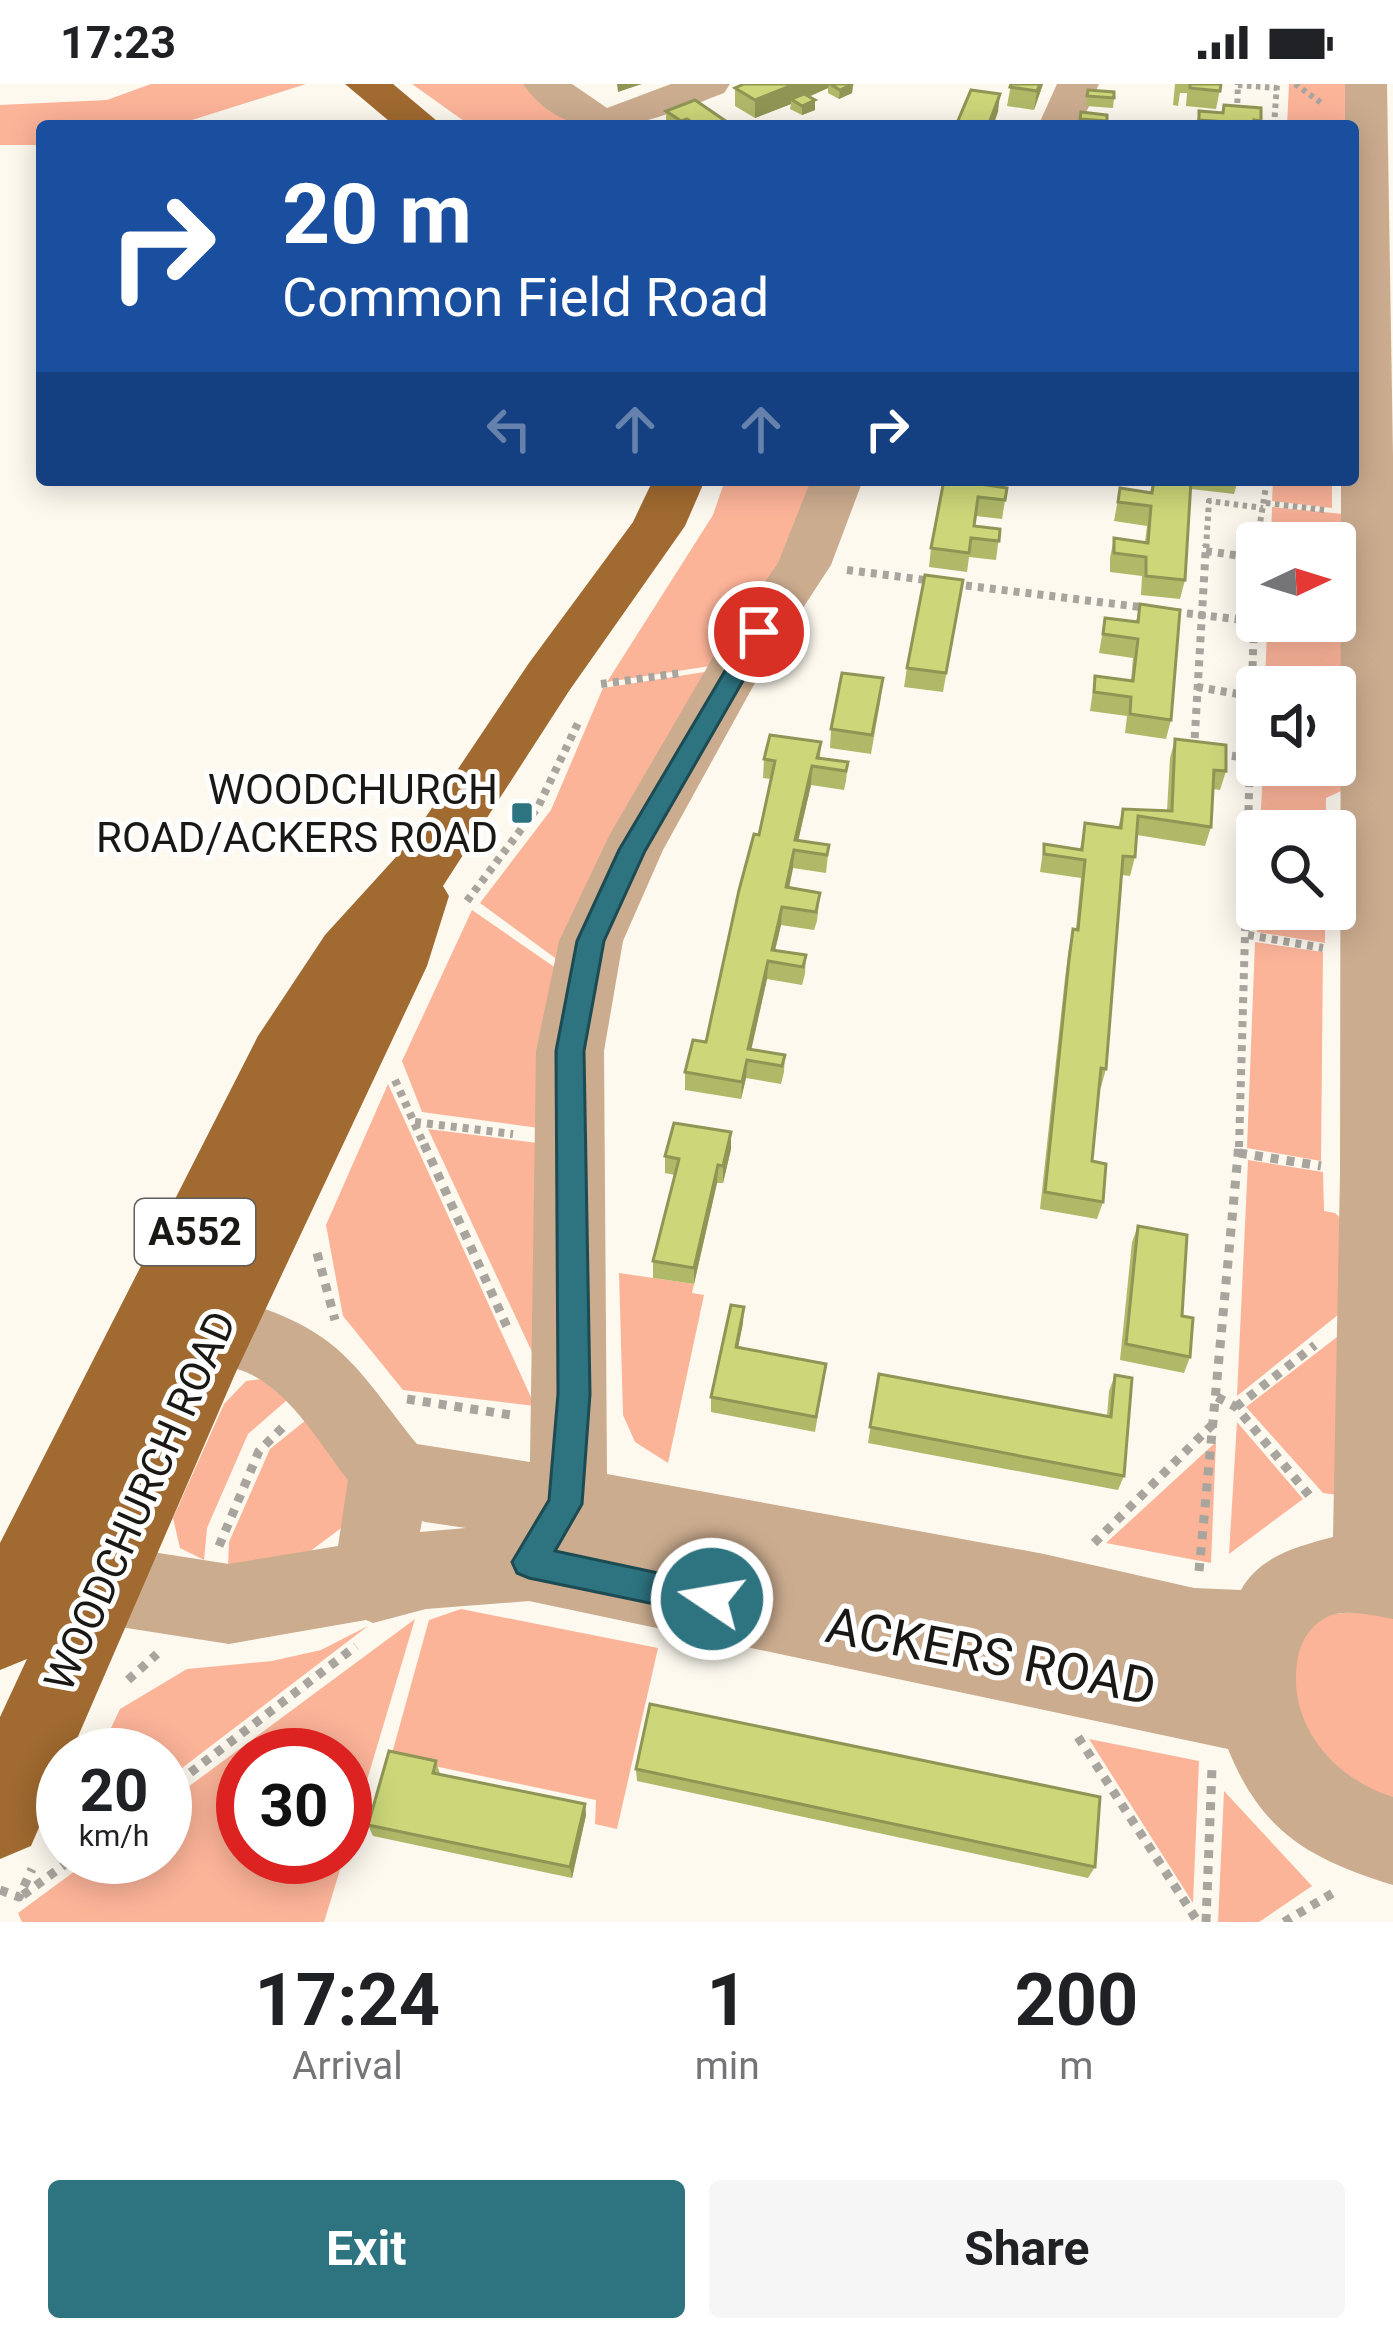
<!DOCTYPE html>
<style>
body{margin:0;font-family:Roboto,sans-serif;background:#f6f6f6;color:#202124;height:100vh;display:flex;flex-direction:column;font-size:45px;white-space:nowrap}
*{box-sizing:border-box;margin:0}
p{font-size:39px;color:#757577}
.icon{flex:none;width:66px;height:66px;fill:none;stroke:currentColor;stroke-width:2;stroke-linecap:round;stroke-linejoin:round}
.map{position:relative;height:1838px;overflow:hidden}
.side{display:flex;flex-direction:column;background:#fff;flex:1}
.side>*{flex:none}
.banner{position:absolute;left:36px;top:36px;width:1323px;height:366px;border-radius:12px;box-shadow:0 6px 30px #0003;background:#1a4fa0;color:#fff;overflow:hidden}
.needle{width:78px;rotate:86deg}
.controls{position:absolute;left:1236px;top:438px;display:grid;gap:24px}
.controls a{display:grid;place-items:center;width:120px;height:120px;border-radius:12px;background:#fff;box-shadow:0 6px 30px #0003;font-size:60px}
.speed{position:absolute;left:36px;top:1644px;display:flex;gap:24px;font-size:60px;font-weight:700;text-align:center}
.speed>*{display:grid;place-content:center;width:156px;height:156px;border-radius:50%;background:#fff;box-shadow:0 6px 30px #0003;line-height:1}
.speed small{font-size:30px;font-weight:400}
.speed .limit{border:18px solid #d22;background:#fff;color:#111}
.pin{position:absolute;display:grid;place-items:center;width:102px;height:102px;color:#fff;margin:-51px;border:6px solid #fff;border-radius:50%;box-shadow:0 3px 12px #0007}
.me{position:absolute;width:132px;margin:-66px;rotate:282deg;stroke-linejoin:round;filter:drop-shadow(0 0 9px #0008)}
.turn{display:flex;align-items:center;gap:42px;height:252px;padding:0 48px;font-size:54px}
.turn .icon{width:156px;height:156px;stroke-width:2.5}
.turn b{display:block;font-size:84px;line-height:102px}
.lanes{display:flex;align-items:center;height:114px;padding:0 48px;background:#0003;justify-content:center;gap:60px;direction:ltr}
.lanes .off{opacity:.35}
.eta{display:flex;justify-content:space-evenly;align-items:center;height:204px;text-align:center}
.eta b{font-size:72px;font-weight:700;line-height:84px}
.primary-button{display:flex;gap:24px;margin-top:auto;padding:24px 48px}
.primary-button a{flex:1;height:138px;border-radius:12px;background:#2d7380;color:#fff;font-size:48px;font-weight:700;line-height:138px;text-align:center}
.primary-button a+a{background:#f6f6f6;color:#202124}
.status{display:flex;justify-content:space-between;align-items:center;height:84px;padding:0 60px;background:#fff;direction:ltr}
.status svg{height:33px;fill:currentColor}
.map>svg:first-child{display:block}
.green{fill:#fcb499}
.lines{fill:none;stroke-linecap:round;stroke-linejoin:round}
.path-far2{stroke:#a8a59e;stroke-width:6;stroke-dasharray:4.5 4.5;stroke-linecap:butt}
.path-far1{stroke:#a8a59e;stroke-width:8;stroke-dasharray:6 6;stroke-linecap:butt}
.path{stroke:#a8a59e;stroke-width:9;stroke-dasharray:8 8;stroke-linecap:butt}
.minor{fill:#cbac8f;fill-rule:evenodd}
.major{fill:#a06a30;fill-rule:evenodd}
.wall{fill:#afb968}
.shaded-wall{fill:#8f9655}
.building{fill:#ccd779;stroke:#8f9655;stroke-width:3}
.route{fill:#2d7380;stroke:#1d4b53;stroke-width:3}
.poi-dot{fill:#2d7380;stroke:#fff;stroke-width:4.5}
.labels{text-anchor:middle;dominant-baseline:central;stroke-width:10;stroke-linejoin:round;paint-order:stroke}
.shield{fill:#fff;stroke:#5f5d5b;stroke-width:3}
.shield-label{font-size:39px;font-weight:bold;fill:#1a1815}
.poi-label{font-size:42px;fill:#1a1815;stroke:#fff;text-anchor:end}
.street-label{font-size:42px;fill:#1a1815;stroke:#fff}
.near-street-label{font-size:51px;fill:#1a1815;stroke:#fff}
</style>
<div class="status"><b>17:23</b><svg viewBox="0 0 49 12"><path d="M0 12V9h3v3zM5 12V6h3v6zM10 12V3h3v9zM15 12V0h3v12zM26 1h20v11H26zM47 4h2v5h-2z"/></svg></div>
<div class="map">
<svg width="1393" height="1838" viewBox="0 0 1393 1838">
<rect width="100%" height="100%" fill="#fdf9ef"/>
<g class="green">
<polygon points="151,0 306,0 173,42 42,42 42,61 0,61 0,21 107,16"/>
<polygon points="412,0 534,0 597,42 471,42"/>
<polygon points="1289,0 1352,0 1354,98 1353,42 1287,42"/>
<polygon points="725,396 821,396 822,404 723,580 607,598 713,431"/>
<polygon points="1273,396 1332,396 1332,424 1272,417"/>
<polygon points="1272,423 1343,430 1352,546 1277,537 1335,537 1335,459 1271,459"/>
<polygon points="1267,543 1352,553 1353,686 1315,681 1335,681 1335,603 1265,603"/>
<polygon points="717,586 566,882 480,819 551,726 603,604"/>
<polygon points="1263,681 1354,692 1354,701 1326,714 1326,747 1260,747"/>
<polygon points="1258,825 1325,825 1325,859 1257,848"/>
<polygon points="472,826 563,889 553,1046 422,1028 402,977"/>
<polygon points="1255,858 1323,868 1321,1077 1247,1064"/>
<polygon points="388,1000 535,1322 403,1306 343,1232 326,1141"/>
<polygon points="428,1045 553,1061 552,1311"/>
<polygon points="1248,1076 1323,1088 1324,1127 1335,1129 1355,1147 1354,1218 1237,1312"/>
<polygon points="619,1189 694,1200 692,1209 704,1211 668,1379 635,1358 623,1331"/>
<polygon points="1354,1240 1345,1412 1323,1409 1246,1323"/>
<polygon points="278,1293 302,1303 248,1350 207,1444 204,1476 180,1464 173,1434 224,1320 246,1297"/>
<polygon points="321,1324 347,1349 352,1436 305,1471 228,1481 229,1458 270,1365"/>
<polygon points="1237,1338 1303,1415 1229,1470"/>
<polygon points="1216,1358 1211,1479 1106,1459"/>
<polygon points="1393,1523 1393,1723 1294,1662 1283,1559 1302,1534"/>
<polygon points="461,1525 658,1564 617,1745 595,1740 596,1716 391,1673 429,1536"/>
<polygon points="415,1535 345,1770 345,1671 243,1671 243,1773 344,1773 324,1838 22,1838 18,1829 94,1773 165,1773 165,1720"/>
<polygon points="368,1542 165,1697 165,1671 98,1671 120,1625 187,1585 272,1577 321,1566"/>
<polygon points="1089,1655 1199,1677 1193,1819"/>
<polygon points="1224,1707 1312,1802 1259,1838 1218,1838"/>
</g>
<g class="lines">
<g class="path-far2">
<polyline points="1295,0 1323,20"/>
<polyline points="1238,1 1277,4"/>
<polyline points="1237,28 1238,0"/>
<polyline points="1274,42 1277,0"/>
<polyline points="1266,419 1324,426"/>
<polyline points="1206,464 1209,417 1263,424"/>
<polyline points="1256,464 1267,396"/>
</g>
<g class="path-far1">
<polyline points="1206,467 1255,474"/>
<polyline points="847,486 933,497"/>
<polyline points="954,500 1148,524"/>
<polyline points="1175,528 1320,545"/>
<polyline points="601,600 681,589"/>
<polyline points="1197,603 1250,612"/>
<polyline points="1194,666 1206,461"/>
<polyline points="1220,670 1253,675"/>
<polyline points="1288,681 1322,687"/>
<polyline points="467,817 538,723 579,637"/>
<polyline points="1248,851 1323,864"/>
<polyline points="395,996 425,1063"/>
<polyline points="415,1038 513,1050"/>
<polyline points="1239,1063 1256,461"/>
</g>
<g class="path">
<polyline points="424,1060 508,1245"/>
<polyline points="1239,1069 1321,1082"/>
<polyline points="317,1169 335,1236"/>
<polyline points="1217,1313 1236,1323 1313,1416"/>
<polyline points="407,1315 511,1331"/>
<polyline points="1236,1323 1315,1261"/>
<polyline points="1094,1459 1215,1338"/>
<polyline points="219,1462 259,1367 286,1340"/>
<polyline points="1199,1487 1239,1060"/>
<polyline points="128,1596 157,1570"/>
<polyline points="1078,1653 1198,1838"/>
<polyline points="165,1708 356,1562"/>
<polyline points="0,1806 19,1813 32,1785"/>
<polyline points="23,1811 75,1773"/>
<polyline points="1206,1838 1212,1684"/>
<polyline points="1284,1838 1338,1806"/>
</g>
<g class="minor">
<path d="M523,0H572L607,24L671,0H730L724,9C658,34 575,74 523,0Z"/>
<polygon points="1057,0 1099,0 1080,42 1038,42"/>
<path d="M1345,0H1387L1393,372V1535C1373,1532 1346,1524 1327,1533C1308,1543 1300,1559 1297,1579C1288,1642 1335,1695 1393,1713V1801C1310,1775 1262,1749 1228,1665L529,1517L426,1525L373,1539L366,1536L229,1560L101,1540L72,1528L60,1500L72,1472L101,1460L229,1480L338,1462L348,1396C315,1354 278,1284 218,1282C201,1281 183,1296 167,1302L140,1292L129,1268C135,1257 138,1244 148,1236C198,1193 287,1225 331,1260C364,1286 390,1328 417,1360L530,1378L536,967L559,857L610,750L716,568L778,479L811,396H863L831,481L761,588L663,766L623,857L604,967L607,1390L1044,1470L1194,1504L1241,1506C1259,1472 1299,1462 1333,1453L1340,1090L1341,396H1353V42H1345ZM422,1437L425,1438L466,1444L420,1448Z"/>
</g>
<g class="major">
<polygon points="345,0 393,0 443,42 395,42"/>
<polygon points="653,396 705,396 685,442 569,607 443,802 449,812 427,882 235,1290 70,1671 63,1671 63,1688 31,1762 0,1775 0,1633 27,1575 0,1586 0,1459 258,952 325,851 407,761 529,579 633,438"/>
</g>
</g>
<g class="wall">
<polygon points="744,0 853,0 852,9 839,15 828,9 828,4 809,13 815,26 802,31 790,25 791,20 755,34 735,22 735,4"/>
<polygon points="1011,0 1043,0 1034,26 1007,22"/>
<polygon points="1175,0 1221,0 1216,25 1186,22 1187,9 1180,9 1178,22 1173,21"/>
<polygon points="1088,6 1114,14 1113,24 1086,22"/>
<polygon points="1224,21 1261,37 1260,42 1196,42 1199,27 1222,29"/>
<polygon points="666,27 733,42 666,42"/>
<polygon points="1081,28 1107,31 1106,42 1079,42"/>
<polygon points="1153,396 1238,396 1234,410 1191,405 1185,496 1180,515 1141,511 1142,492 1110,488 1110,474 1114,454 1145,458 1147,442 1114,437 1120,404 1150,409"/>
<polygon points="980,400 1007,404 1002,435 976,432 974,442 1000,445 996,476 969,473 967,488 929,483 931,464"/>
<polygon points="963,496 943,608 904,603 907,584"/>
<polygon points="1140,520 1171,636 1166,655 1125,649 1127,632 1090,627 1095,592 1131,596 1133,574 1099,569 1105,534 1136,538"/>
<polygon points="881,613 871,670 830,664 831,645"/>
<polygon points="1175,655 1226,687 1220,706 1213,705 1211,743 1205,762 1137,751 1135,773 1130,792 1122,791 1106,985 1101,1003 1099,1003 1092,1077 1103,1118 1097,1135 1040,1125 1065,894 1069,863 1073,845 1076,845 1081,794 1040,788 1044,760 1080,765 1085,739 1118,744 1123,725 1167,727 1170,674"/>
<polygon points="821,658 820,674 848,678 846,697 844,706 811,701 798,757 829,761 826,789 793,784 789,804 820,809 817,837 814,846 781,841 775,867 806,871 805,890 802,901 767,895 751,965 785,971 784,988 781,1000 746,994 741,1015 685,1006 685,988 706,958 759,751 771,695 763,694 764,675"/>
<polygon points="731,1048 731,1065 723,1099 717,1099 694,1200 653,1194 653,1177 675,1091 665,1089 665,1072"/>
<polygon points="1138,1142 1182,1232 1190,1273 1184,1289 1120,1276 1132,1158"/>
<polygon points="743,1239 738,1263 824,1295 815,1348 711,1328 711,1313"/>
<polygon points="879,1290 1107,1332 1109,1307 1115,1291 1124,1392 1118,1406 868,1359"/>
<polygon points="436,1677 440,1690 585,1720 586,1731 572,1794 373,1752 368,1741"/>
<polygon points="636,1685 1095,1783 1088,1794 637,1697"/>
</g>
<g class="shaded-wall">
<polygon points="617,0 642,0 618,8"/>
<polygon points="795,0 829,0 828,4 795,18 791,15 791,20 755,34 755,16"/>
<polygon points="853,0 852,9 839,15 840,6"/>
<polygon points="1040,0 1043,0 1034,26 1037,7"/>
<polygon points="1000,10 998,28 993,42 988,42"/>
<polygon points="815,16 815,26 802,31 802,22"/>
<polygon points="812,682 811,701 796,766 795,756"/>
<polygon points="794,766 793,784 785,822 786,803"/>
<polygon points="782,823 781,841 772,878 772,866"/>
<polygon points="768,877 767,895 749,976 748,965"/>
<polygon points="747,976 746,994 741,1015 742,998"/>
<polygon points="731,1048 731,1065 723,1099 723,1082"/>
<polygon points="718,1081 717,1099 694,1200 694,1184"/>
<polygon points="744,1223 743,1239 735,1279 736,1263"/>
<polygon points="585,1720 586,1731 572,1794 570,1783"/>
</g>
<g class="building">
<polygon points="744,0 795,0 755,16 735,4"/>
<polygon points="830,0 853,0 840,6"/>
<polygon points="1011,0 1040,0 1037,7 1010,3"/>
<polygon points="1190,0 1221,0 1220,7 1190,4"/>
<polygon points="971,6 1000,10 988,42 957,39"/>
<polygon points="1088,6 1114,8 1114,14 1087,12"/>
<polygon points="804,10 815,16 802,22 791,15"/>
<polygon points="695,16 733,42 697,42 687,35 681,37 666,27"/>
<polygon points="1224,21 1261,24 1261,37 1254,36 1254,42 1226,42 1226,38 1199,36 1199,27 1223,29"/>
<polygon points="1081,28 1107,31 1107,37 1080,35"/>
<polygon points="944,396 981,396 980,400 1007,404 1005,416 978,413 974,442 1000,445 999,457 971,454 969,469 931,464"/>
<polygon points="1154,396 1191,397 1185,496 1146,492 1146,473 1114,469 1114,454 1148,459 1151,422 1118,418 1120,404 1152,409"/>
<polygon points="925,491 963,496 946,589 907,584"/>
<polygon points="1140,520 1180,526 1171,636 1130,630 1131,613 1094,608 1095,592 1133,597 1138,555 1103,550 1105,534 1138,538"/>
<polygon points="842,589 883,594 872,651 831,645"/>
<polygon points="770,651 821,658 817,674 848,678 846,687 812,682 795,756 829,761 827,771 794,766 786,803 820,809 818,818 816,828 782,823 772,866 806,871 803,883 768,877 748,965 785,971 782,982 747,976 742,998 685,988 693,956 706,958 739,806 754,750 759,751 775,677 764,675"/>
<polygon points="1175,655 1226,661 1226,687 1214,686 1211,743 1138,732 1135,773 1123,772 1106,985 1101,984 1092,1077 1106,1080 1103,1118 1045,1108 1069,876 1073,845 1078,846 1085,776 1044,770 1044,760 1082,766 1085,739 1121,744 1123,725 1172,727"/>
<polygon points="674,1039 731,1048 723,1082 718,1081 694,1184 653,1177 679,1075 665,1072"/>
<polygon points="1138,1142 1187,1151 1182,1232 1193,1234 1190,1273 1126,1260"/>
<polygon points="731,1221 744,1223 736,1263 826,1280 816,1333 711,1313"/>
<polygon points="879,1290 1111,1333 1115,1291 1132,1294 1124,1392 870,1343"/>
<polygon points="650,1620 1100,1713 1095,1783 636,1685"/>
<polygon points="389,1667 436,1677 433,1689 585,1720 570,1783 368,1741"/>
</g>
<polygon class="route" points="759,540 771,548 645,767 604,857 584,967 590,1310 582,1420 555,1467 724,1503 729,1515 724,1527 712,1532 529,1494 517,1489 512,1478 549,1416 558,1310 556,967 577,857 619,766 751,543"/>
<rect class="poi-dot" x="510" y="717" width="24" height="24" rx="6"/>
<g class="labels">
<rect class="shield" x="135" y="1115" width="120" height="66" rx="9"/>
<g class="shield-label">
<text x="195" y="1148">A552</text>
</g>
<g class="poi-label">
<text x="498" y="705">WOODCHURCH<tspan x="498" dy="48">ROAD/ACKERS ROAD</tspan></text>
</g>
<g class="street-label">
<text transform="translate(140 1417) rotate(-66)">WOODCHURCH ROAD</text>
</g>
<g class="near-street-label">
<text transform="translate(991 1572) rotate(11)">ACKERS ROAD</text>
</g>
</g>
</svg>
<div class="controls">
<a><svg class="needle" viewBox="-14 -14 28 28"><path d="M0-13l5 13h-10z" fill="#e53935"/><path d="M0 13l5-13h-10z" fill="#757577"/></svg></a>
<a><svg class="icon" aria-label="sound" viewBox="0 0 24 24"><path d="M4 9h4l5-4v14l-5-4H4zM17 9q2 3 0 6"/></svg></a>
<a><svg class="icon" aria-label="search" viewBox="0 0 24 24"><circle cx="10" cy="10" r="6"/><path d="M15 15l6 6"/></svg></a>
</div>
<div class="speed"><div>20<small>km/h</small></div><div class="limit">30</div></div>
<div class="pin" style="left:759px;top:548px;background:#d93025"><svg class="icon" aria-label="arrive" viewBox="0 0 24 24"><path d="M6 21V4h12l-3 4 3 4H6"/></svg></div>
<svg class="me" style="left:712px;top:1515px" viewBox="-20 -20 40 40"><circle r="17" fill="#2d7380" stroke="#fff" stroke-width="3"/><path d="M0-11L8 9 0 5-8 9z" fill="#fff"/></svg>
<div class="banner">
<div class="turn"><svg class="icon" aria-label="right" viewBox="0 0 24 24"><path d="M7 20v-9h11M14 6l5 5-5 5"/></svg><div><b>20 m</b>Common Field Road</div></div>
<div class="lanes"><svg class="icon off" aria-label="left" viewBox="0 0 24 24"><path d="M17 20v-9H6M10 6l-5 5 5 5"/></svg><svg class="icon off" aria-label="ahead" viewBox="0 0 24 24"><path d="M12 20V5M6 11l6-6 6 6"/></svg><svg class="icon off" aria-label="ahead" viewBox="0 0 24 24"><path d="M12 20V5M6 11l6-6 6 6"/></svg><svg class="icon" aria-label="right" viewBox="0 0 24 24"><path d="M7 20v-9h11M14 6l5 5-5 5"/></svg></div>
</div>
</div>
<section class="side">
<div class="eta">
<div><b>17:24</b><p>Arrival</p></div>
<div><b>1</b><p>min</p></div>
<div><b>200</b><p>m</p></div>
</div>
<div class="primary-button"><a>Exit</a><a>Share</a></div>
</section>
